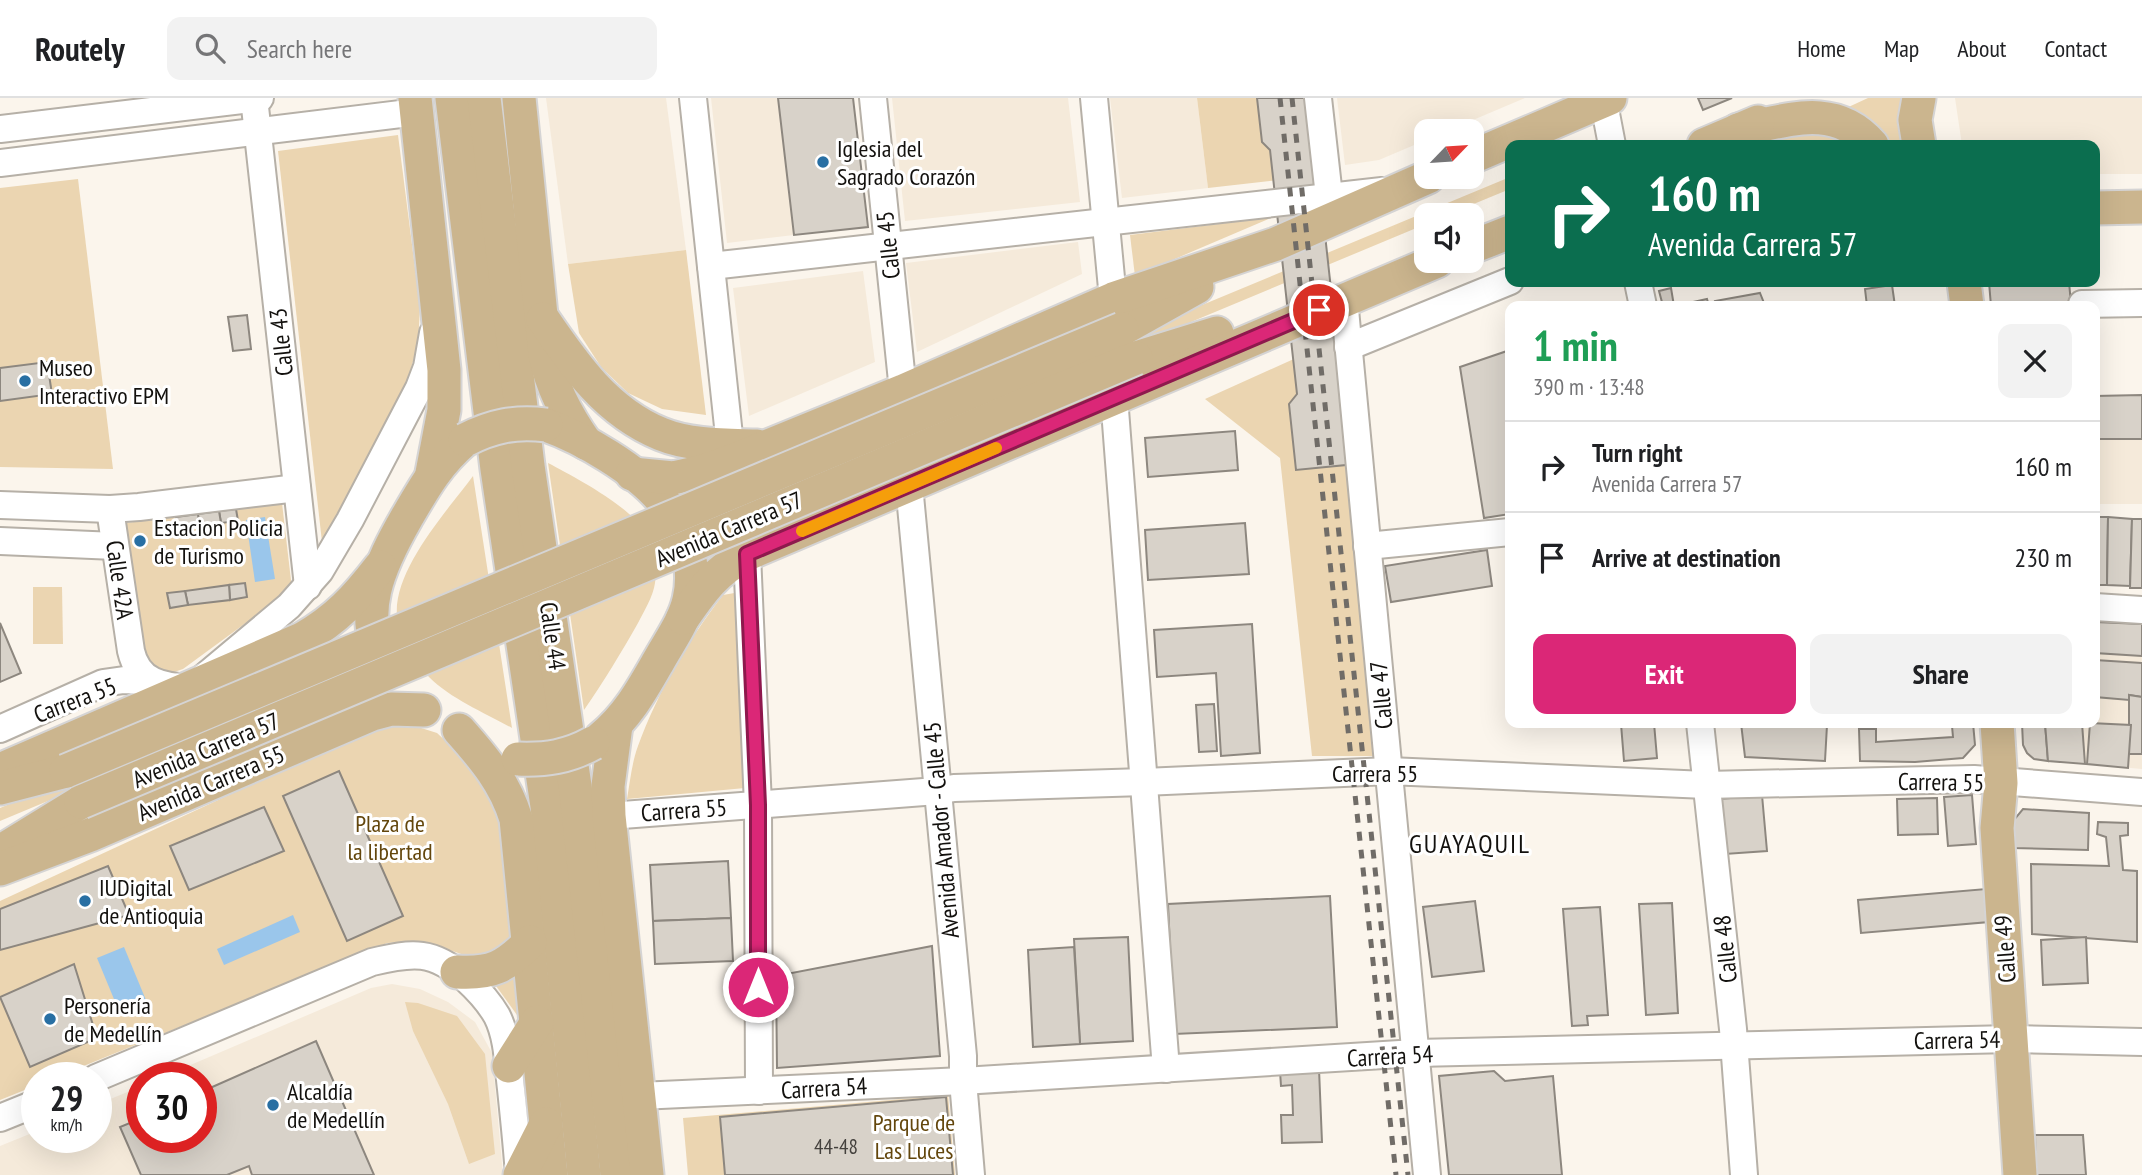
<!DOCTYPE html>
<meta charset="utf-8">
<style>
body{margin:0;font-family:"PT Sans Narrow",sans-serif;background:#f2f2f2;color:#202124;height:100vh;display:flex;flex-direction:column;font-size:26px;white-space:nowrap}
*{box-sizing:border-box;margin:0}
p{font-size:23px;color:#757577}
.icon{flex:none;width:38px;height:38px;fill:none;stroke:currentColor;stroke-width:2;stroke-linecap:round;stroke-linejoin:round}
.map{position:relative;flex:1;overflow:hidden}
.sheet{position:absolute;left:1505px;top:203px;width:595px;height:427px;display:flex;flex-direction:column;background:#fff;border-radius:14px;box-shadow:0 7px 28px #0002}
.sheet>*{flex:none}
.guide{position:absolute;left:1505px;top:42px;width:595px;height:147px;border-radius:14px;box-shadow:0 7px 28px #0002;background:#0b6e4f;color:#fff;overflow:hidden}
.needle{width:46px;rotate:65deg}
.buttons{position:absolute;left:1414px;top:21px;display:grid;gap:14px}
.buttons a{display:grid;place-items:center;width:70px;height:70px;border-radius:14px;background:#fff;box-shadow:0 7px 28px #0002;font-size:35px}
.speed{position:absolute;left:21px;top:964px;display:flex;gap:14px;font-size:35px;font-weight:700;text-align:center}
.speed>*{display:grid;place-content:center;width:91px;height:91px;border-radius:50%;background:#fff;box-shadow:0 7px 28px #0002;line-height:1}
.speed small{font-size:18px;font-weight:400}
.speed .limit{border:10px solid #d22;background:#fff;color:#111}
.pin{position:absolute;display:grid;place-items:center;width:60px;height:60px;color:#fff;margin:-30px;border:4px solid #fff;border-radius:50%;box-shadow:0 2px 7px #0007}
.me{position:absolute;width:77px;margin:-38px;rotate:0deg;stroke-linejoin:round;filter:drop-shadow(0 0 5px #0008)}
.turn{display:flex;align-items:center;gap:24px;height:147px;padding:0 28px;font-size:32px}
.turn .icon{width:91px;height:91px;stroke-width:2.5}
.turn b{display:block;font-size:49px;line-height:60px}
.round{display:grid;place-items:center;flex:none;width:74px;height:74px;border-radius:14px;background:#f2f2f2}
.head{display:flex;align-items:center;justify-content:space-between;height:119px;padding:0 28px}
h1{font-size:42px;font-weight:800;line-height:52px;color:#1e9e55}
.cta{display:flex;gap:14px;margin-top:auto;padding:14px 28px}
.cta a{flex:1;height:80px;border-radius:14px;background:#db2777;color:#fff;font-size:28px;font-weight:800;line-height:80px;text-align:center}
.cta a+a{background:#f2f2f2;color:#202124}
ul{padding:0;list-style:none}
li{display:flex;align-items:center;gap:21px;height:91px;padding:0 28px;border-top:2px solid #e0e0e0}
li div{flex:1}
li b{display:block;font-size:26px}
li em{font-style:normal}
header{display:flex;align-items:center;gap:42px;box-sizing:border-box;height:98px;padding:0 35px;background:#fff;border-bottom:2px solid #e0e0e0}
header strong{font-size:33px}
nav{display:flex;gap:38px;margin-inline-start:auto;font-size:24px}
.search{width:490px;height:63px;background:#f2f2f2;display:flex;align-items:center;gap:18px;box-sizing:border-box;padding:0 24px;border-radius:14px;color:#757577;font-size:26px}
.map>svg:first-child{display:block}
.built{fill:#f5eada}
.green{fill:#ebd5b1}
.water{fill:#9ac6eb}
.building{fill:#d8d2c9;stroke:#8d877f;stroke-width:2}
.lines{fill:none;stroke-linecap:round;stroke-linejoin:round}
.minor-casing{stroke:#b6b0a7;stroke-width:30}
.major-casing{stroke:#d5d4d4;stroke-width:37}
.minor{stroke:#fff;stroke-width:26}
.major{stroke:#cbb58e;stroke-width:33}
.rail{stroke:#706c67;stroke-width:5;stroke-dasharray:9 9;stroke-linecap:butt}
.major-bridge-casing{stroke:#d5d4d4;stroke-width:37;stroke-linecap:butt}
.major-bridge{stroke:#cbb58e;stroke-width:33}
.route-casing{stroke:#8e194d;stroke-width:18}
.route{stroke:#db2777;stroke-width:12}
.slow{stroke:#f59e0b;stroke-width:12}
.poi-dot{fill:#286fa3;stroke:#fff;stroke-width:2.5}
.labels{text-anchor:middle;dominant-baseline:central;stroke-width:6;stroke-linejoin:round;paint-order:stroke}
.number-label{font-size:21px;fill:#44413d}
.poi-label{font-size:24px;fill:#13110e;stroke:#fff;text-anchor:start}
.street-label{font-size:24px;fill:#13110e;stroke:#fff}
.park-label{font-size:24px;fill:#63460c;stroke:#fff}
.neighbourhood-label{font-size:26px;letter-spacing:2px;fill:#13110e;stroke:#fff}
</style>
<header>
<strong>Routely</strong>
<div class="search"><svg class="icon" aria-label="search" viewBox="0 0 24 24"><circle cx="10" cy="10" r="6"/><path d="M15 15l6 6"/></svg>Search here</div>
<nav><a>Home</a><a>Map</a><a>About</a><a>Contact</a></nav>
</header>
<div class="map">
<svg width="2142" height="1077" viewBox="0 0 2142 1077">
<rect width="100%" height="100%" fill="#fbf5ec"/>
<g class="built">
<polygon points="546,0 666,0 686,152 568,166"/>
<polygon points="711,0 778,0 794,137 727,145"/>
<polygon points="892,0 1068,0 1080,104 905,123"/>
<polygon points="1110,0 1197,0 1208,90 1122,100"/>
<polygon points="1337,0 1525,0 1447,33 1426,33 1426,42 1379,62 1345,67"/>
<polygon points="1955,0 2142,0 2142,76 2095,76 2095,47 1962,47"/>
<polygon points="1078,144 1082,176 917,254 906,165"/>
<polygon points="863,173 875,264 749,318 733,190"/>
<rect x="2095" y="341" width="47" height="65"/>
<polygon points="2095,524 2142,526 2142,671 2040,662 2029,659 2025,651 2022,625 2095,625"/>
<polygon points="392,886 420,891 448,904 475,924 492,955 503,1077 0,1077 0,1048 37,1033 37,1040 96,1040 96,1007 142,988 142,1040 201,1040 201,980 160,980 371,890"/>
</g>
<g class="green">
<polygon points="1197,0 1313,0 1322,77 1208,90"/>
<polygon points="1868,0 1906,0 1911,47 1887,47 1842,12"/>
<polygon points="1816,29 1852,47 1746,47"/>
<polygon points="398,37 420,209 418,246 407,284 377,357 322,444 278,53"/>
<polygon points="1510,79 1510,91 1447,117 1426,117 1426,126 1131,249 716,409"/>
<polygon points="78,81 113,371 0,369 0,90"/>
<polygon points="1273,119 1135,178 1130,137"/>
<polygon points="686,152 706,317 662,311 628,295 601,269 579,235 568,166"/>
<polygon points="1338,241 1379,658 1312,658 1280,360 1205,301"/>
<path d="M548,365C573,378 631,409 644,433C651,447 657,470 655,485C653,499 644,513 638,525C621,555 604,583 584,612Z"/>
<path d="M473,378L512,630C485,615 451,601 429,579C415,564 398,539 397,518C393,472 447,413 473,378Z"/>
<path d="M282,405L292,491L183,571C162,578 158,579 145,560L126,425Z"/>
<polygon points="33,489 62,489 63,546 33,546"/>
<path d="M740,494L745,690L627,701C630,684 632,664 638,648C658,594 688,542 723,497Z"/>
<polygon points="341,569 345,579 0,723 0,710"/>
<path d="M396,627L418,629L437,635L465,661L503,714L516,835L507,848L477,862C446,850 420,842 387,845L54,980H37V987L0,1002V803L367,633Z"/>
<polygon points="517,866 522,924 491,881"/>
<polygon points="405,904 418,905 457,918 485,956 495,1056 469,1066 448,1006 413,933"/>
<polygon points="948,997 955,1077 688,1077 683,1020"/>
</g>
<g class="water">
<polygon points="265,419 275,481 255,484 246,422"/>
<polygon points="293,817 300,834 224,867 217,851"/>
<polygon points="124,849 148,907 121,918 97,860"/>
</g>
<g class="building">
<polygon points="778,0 853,0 868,129 794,137"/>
<polygon points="1257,0 1315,0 1315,45 1342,292 1356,366 1296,372 1289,306 1297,296 1270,52 1262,44"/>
<polygon points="1698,0 1732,0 1703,12"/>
<polygon points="1989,184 2069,184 2071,206 1991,208"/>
<polygon points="1892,187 1895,208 1867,208 1865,191"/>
<polygon points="1671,190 1674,208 1663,208 1659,193"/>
<polygon points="1760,195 1764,205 1749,208 1716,208 1715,203"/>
<polygon points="1707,201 1709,208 1675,208"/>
<polygon points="247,217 251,251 233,253 228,219"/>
<polygon points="1510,252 1510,416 1484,420 1460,269"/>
<polygon points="47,264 52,296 0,303 0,270"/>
<polygon points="2142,297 2142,341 2095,341 2095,298"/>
<polygon points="1235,333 1238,372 1148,379 1145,340"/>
<polygon points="236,411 238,423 221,425 219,413"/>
<polygon points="219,413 221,425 199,428 198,416"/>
<polygon points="198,416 199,428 177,431 176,419"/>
<polygon points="2095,419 2108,419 2107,487 2095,487"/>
<polygon points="2108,419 2132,421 2130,488 2107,487"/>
<polygon points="2132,421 2142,421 2142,490 2130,490"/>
<polygon points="1245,425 1249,476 1148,482 1145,432"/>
<polygon points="1487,452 1492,488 1391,504 1385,468"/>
<polygon points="245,485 247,499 230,502 229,487"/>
<polygon points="229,487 230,502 188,507 185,493"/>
<polygon points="185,493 188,507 170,510 167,495"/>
<polygon points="2095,524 2142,526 2142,558 2095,555"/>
<polygon points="0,525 21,575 0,584"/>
<polygon points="1252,526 1260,655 1221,658 1216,575 1157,579 1154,532"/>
<polygon points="2095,562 2142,565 2142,599 2129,597 2129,602 2095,599"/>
<polygon points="2129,597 2142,599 2142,656 2129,656"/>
<polygon points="1214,606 1217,653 1199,654 1196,607"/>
<polygon points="1654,625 1657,660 1624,663 1621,626"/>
<polygon points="1741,625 1827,627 1825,663 1745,659"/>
<polygon points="1963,625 1973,625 1975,647 1963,660 1915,664 1860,663 1859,631 1876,631 1876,644 1953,639 1952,628 1963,627"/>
<polygon points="2022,625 2045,625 2048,663 2034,661 2027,655 2023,647"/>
<polygon points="2045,625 2082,625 2085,666 2048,663"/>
<polygon points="2090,625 2131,627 2128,670 2087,666"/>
<polygon points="339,673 403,818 347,843 283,698"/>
<polygon points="1762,697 1767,753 1725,756 1720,701"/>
<polygon points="1972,697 1976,746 1948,748 1944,699"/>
<polygon points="1937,700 1938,736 1898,737 1897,701"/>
<polygon points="264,709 284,753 189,792 170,748"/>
<polygon points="2023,711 2089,715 2088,752 2013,750 2013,723"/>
<polygon points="2098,724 2128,725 2128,737 2120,738 2123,772 2137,773 2137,844 2032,836 2031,766 2109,768 2106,739 2097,736"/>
<polygon points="728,763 731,820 653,823 650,767"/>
<polygon points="108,768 129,817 0,852 0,811"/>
<polygon points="1986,791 1989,824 1861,835 1858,802"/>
<polygon points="1330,798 1337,929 1174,936 1168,806"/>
<polygon points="1475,803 1484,873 1432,879 1423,809"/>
<polygon points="1672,805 1678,915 1646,917 1639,806"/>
<polygon points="1600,809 1608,917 1587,918 1588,927 1572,928 1563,811"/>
<polygon points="731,820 733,863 655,866 653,823"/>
<polygon points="1128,839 1133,943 1080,946 1074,841"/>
<polygon points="2086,839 2088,885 2043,887 2041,842"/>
<polygon points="932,848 940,958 777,970 776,878"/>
<polygon points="1074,849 1080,946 1033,949 1028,852"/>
<polygon points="74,866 97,940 30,969 0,899"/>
<polygon points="316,943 374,1077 252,1077 249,1068 227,1077 141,1077 120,1029 142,1020 142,1040 201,1040 201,994"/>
<polygon points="1319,971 1322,1044 1282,1045 1281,1017 1293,1017 1292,987 1281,988 1280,973"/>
<polygon points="1494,973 1505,983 1553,978 1562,1077 1449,1077 1439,978"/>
<polygon points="946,999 953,1077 725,1077 720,1019"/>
<polygon points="2035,1037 2083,1037 2086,1077 2036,1077"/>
</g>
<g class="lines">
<defs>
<g id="minor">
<polyline points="254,0 308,488"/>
<polyline points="693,0 730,347"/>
<polyline points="873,0 903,293"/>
<polyline points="1094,0 1113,201"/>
<polyline points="1318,0 1331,116"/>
<polyline points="1603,0 1612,47"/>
<polyline points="0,31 260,0"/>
<polyline points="0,65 417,14"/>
<polyline points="711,168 1382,93"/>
<polyline points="1638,184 1643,208"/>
<polyline points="1344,201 1427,1077"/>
<polyline points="2082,206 2142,205"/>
<polyline points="1348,249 1510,183"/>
<polyline points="1114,299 1166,971"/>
<polyline points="909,387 963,958 963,983 971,1077"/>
<polyline points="0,407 110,411 139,409 297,390"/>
<path d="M110,411L131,553C138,584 162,589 191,590L289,508L320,473L350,422L419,290L427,269L433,235"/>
<polyline points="0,443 115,448"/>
<polyline points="1367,448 1510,434"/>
<polyline points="747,456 758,707 759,993"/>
<polyline points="2095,509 2142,512"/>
<polyline points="1700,625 1733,931 1744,1077"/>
<polyline points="0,631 103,585 124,582 151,583"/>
<polyline points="609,718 937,693 954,690 1144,684 1389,673 1706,687 1974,681 2142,694"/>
<path d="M96,980L372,864C413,854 433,852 466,881C478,892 489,904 497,918C508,940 508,967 511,991C514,1020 517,1048 519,1077"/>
<polyline points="639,998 963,983 1416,955 2011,941 2142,944"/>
<polyline points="0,1020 37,1005"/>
</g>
<g id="major">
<polyline points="415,0 444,272 444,312 432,375"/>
<polyline points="452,0 497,371 547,708 584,1077"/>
<polyline points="484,0 528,368 576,695 617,1077"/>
<path d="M519,0L545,257C552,290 566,317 586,345"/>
<polyline points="1919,0 1915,22 1919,47"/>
<path d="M1738,32C1787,23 1834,3 1872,47"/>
<polyline points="1704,47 1758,24"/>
<polyline points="1472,59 1610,0"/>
<polyline points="2095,110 2142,109"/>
<polyline points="1472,149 1510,134"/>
<polyline points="1964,184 1967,208"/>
<path d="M543,221C575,268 607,314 661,336C690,348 727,347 757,348"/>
<polyline points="1122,231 1197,189"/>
<polyline points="1136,260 1217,235"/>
<path d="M546,327C583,340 637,372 662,402C685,427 697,469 689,502C684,524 669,544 658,564C642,592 627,619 601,640"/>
<polyline points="632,376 673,380 704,373 734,362 903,293 1113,201 1276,146 1428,79"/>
<path d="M683,520C703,491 716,473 747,456L1437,163"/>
<path d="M386,570C355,517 380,466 407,419C425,388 438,365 465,342"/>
<polyline points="1997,625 2001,685 1997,730 2020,1077"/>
<polyline points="616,627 608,688 609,718 647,1077"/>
<path d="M459,632C484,660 505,685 516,721L551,1077"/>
<path d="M0,672L302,541C337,521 356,500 380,469"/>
<polyline points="0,690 66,673"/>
<polyline points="0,754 81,704"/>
<polyline points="0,771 90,737 372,616 391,611 424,612"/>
<path d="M457,874C492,876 505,869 530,844"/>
<polyline points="509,968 537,924"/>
<polyline points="520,1077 546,1026"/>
</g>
</defs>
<use href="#minor" class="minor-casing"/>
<use href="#major" class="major-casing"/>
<use href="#minor" class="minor"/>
<use href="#major" class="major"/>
<g class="rail">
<polyline points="1280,0 1396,1077"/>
<polyline points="1292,0 1408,1077"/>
</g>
<defs>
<g id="major-bridge">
<path d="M465,342C492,328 516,323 546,327"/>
<path d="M518,661C546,662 568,659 593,645"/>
<polyline points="66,673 1122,231"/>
<polyline points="81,704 1136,260"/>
</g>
</defs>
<use href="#major-bridge" class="major-bridge-casing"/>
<use href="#major-bridge" class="major-bridge"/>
</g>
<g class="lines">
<defs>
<polyline id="route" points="758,889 758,707 747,456 1319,212"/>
</defs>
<use href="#route" class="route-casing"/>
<use href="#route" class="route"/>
<polyline class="slow" points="802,433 996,350"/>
</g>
<g class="poi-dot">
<circle cx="823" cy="64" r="7"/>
<circle cx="25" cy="283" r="7"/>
<circle cx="140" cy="443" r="7"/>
<circle cx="85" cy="803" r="7"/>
<circle cx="50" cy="921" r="7"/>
<circle cx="273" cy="1007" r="7"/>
</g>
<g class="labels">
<g class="number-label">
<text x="836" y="1048">44-48</text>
</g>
<g class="poi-label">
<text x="837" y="50">Iglesia del<tspan x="837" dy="28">Sagrado Corazón</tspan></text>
<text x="39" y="269">Museo<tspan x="39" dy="28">Interactivo EPM</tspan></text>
<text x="154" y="429">Estacion Policia<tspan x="154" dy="28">de Turismo</tspan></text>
<text x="99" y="789">IUDigital<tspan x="99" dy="28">de Antioquia</tspan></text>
<text x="64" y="907">Personería<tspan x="64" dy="28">de Medellín</tspan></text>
<text x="287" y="993">Alcaldía<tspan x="287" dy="28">de Medellín</tspan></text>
</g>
<g class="street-label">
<text transform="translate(888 147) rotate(-96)">Calle 45</text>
<text transform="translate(281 244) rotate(-96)">Calle 43</text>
<text transform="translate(729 431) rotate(-23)">Avenida Carrera 57</text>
<text transform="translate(120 482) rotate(82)">Calle 42A</text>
<text transform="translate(553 538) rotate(82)">Calle 44</text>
<text transform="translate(1381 597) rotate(-95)">Calle 47</text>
<text transform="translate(75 602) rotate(-21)">Carrera 55</text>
<text transform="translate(206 652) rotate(-23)">Avenida Carrera 57</text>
<text x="1375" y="675">Carrera 55</text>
<text transform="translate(1941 684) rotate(1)">Carrera 55</text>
<text transform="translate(211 685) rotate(-23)">Avenida Carrera 55</text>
<text transform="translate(684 712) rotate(-4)">Carrera 55</text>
<text transform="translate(941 732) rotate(-95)">Avenida Amador - Calle 45</text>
<text transform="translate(1725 851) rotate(-96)">Calle 48</text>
<text transform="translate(2005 851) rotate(-94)">Calle 49</text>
<text transform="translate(1957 942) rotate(-1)">Carrera 54</text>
<text transform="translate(1390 958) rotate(-3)">Carrera 54</text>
<text transform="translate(824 990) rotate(-3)">Carrera 54</text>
</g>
<g class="park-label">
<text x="390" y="725">Plaza de<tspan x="390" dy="28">la libertad</tspan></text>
<text x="914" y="1024">Parque de<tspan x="914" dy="28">Las Luces</tspan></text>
</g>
<g class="neighbourhood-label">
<text x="1470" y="745">GUAYAQUIL</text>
</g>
</g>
</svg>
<div class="buttons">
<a><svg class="needle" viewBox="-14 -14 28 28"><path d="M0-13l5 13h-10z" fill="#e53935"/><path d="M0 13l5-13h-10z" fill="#757577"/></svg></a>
<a><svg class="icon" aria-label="sound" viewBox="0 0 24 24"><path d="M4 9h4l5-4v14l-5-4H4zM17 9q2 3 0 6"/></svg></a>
</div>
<div class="speed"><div>29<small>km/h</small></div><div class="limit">30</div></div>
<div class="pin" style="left:1319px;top:212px;background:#d93025"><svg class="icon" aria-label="arrive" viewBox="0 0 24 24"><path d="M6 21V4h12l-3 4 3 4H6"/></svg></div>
<svg class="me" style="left:758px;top:889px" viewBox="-20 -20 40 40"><circle r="17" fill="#db2777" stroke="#fff" stroke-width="3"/><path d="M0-11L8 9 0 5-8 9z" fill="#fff"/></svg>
<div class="guide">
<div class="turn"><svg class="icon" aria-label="right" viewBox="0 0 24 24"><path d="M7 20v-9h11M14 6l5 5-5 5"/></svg><div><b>160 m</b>Avenida Carrera 57</div></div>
</div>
<section class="sheet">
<div class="head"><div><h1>1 min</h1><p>390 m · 13:48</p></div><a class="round"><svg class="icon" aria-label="close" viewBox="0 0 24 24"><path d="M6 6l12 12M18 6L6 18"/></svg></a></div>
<ul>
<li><svg class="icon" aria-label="right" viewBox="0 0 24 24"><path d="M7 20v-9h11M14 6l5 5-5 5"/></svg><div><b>Turn right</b><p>Avenida Carrera 57</p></div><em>160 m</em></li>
<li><svg class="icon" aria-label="arrive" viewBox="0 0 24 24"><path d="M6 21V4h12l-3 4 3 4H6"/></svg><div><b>Arrive at destination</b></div><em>230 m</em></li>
</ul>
<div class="cta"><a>Exit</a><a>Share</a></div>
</section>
</div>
